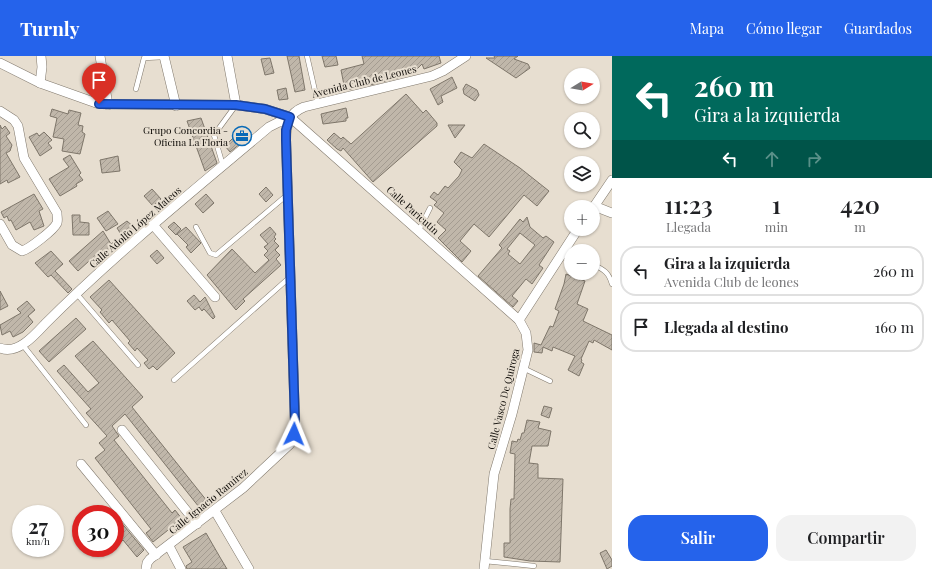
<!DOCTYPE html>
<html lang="es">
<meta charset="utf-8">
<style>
body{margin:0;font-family:"Playfair Display",serif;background:#f2f2f2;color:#202124;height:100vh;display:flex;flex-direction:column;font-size:15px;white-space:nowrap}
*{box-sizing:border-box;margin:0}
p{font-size:13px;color:#757577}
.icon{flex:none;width:22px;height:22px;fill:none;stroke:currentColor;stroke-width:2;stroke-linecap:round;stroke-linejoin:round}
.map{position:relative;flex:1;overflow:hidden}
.details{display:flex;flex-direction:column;background:#fff;width:320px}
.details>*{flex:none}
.guide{background:#00695c;color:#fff;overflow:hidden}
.needle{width:26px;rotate:79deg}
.tools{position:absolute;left:564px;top:12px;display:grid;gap:8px}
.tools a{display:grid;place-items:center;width:36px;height:36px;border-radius:50%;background:#fff;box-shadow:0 1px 3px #0004;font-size:20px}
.speed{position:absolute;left:12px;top:449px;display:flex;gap:8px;font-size:20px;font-weight:700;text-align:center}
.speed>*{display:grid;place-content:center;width:52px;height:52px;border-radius:50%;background:#fff;box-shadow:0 1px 3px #0004;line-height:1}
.speed small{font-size:10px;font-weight:400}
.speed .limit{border:6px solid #d22;background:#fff;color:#111}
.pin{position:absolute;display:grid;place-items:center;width:34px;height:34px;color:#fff;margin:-41px -17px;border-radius:50% 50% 50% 0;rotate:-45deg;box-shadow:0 0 4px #0007}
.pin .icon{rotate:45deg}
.me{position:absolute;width:44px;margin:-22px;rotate:2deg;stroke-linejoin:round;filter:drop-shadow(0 0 3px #0008)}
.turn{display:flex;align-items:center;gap:14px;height:84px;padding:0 16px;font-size:18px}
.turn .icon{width:52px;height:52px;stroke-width:2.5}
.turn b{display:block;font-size:28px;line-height:34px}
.lanes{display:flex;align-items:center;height:38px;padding:0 16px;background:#0003;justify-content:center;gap:20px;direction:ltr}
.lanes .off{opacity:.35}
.eta{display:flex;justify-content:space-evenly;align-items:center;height:68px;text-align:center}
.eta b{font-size:24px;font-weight:600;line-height:28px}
.cta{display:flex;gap:8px;margin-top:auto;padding:8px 16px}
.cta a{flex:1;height:46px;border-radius:16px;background:#2563eb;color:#fff;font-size:16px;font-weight:600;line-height:46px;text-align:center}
.cta a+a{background:#f2f2f2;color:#202124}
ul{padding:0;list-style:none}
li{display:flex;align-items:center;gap:12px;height:50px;margin:0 8px 6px;padding:0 8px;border:2px solid #e0e0e0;border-radius:16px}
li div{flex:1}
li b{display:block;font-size:15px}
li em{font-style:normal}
header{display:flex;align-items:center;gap:24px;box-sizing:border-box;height:56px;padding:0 20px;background:#2563eb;color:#fff}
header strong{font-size:19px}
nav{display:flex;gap:22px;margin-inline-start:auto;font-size:14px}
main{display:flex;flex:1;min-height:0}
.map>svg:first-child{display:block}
.building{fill:url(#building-hatch);stroke:#7e766a;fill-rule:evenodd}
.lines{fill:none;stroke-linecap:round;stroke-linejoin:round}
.service-casing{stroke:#81796d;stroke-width:5.5}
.minor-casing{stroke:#81796d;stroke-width:10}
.service{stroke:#fff;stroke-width:4.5}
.minor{stroke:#fff;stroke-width:9}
.route-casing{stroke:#184099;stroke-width:10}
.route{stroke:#2563eb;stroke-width:7}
.labels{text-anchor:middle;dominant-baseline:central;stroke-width:4;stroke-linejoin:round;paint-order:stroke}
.street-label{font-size:10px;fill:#0e0b07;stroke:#e7ded0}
.poi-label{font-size:10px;fill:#0e0b07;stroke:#e7ded0;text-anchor:end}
</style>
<header>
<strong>Turnly</strong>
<nav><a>Mapa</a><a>Cómo llegar</a><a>Guardados</a></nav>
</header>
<main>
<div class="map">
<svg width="612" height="513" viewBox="0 0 612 513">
<defs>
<pattern id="building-hatch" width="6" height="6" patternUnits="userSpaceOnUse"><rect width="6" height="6" fill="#c0b7aa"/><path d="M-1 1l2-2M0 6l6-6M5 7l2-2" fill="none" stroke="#a49c91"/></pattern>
</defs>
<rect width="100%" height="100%" fill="#e7ded0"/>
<g class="building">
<polygon points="287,0 299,0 305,34 295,36"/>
<polygon points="322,0 336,0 338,9 325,11"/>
<polygon points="362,0 439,0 441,7 424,13 422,8 415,15 402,15 403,19 398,22 370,29 368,24 351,28 352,33 345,34 341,14 364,8"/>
<polygon points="494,0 518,0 514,3 528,8 530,12 516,22 486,2 495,2"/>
<polygon points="270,2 274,17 265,19 261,3"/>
<polygon points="452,21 457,32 441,40 443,46 438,49 430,33"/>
<polygon points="466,28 477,34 479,39 475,45 464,38 463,33"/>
<polygon points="286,32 288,43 279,44 277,34"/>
<polygon points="406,38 423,57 426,54 437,67 437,70 373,126 343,92 341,95 337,93 327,84 334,77 341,83 343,81 351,88"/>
<polygon points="346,52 348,62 346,62 346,65 323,68 321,58"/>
<polygon points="52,53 68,58 69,54 81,57 78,69 83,70 82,76 85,78 80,98 62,95 64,83 53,81 57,62 50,60"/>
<polygon points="201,62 217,107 205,115 187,65"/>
<polygon points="0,69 2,73 5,70 10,77 6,80 12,89 10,95 6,97 20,121 8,127 7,124 0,128"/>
<polygon points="448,69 465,69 455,82"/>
<polygon points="243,72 251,79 230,96 225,90"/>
<polygon points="44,76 52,84 48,87 52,92 40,100 29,81 37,77 39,80"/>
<polygon points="484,88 520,112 549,135 537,150 524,139 489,181 474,168 460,185 471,195 462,206 438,182 446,174 437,166 444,157 434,149 437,146 430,141 434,136 438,139 445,130 448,132 459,120 462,114 454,106 461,96 472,102"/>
<polygon points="70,99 81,117 79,119 83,124 76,128 77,130 60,140 49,123 69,111 63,103"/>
<polygon points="118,100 120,115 102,117 100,104"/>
<polygon points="266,131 273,139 266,146 259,138"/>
<polygon points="152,133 161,143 153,150 144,140"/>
<polygon points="34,138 43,153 39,155 44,170 34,174 30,166 16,174 11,164 9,165 7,160 4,162 1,156"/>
<polygon points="206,138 214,147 203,157 195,148"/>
<polygon points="108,155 118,168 106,175 97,162"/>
<polygon points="72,159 80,159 80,166 89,167 89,179 73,179"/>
<path d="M527,161L530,171L543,182L546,180L554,186L539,209L543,212L532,228L526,223L512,240L518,245L513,251L478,220L502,192L499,189L520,163L523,166ZM520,177L535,189L520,208L508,198L510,195L507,193Z"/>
<polygon points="127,165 136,173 130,178 132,179 95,212 89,205 78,215 69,205 103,175 111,188 122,180 117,172"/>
<polygon points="174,166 181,173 176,179 168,171"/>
<polygon points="186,171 201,187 191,197 186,191 188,189 177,178"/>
<polygon points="270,171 276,178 274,181 276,183 274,185 279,190 275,194 280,199 276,203 281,209 243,243 245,245 236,254 207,219 232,193 255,217 269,204 264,199 268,195 264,191 268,188 260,179"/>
<polygon points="157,194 164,202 157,208 150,200"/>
<polygon points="51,195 63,208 55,215 72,233 68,237 51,219 48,221 35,207"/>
<polygon points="566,218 585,225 577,248 588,253 583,265 612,279 612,294 594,284 593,287 589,285 581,303 582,304 581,306 584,308 579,320 568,314 575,300 553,291 552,295 543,291 542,297 534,296 534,287 541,289 550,270 553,271 559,255 555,253 564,228"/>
<polygon points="109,224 175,297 157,314 153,310 149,313 144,307 148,304 137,292 135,295 128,287 130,285 112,264 109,267 100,256 102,254 90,241"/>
<polygon points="0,235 8,250 0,254"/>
<polygon points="194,239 200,246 205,241 215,261 213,263 204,253 202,255 199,251 195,254 187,245"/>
<polygon points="27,245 35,254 28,260 33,266 23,276 13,281 10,275 2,279 0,269 21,257 17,253"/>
<polygon points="76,262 86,273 49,306 39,295"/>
<polygon points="93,285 143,341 132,351 207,445 199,451 125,358 112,370 119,380 114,384 172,457 175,454 182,463 153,486 146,477 151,473 95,402 105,394 99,387 107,380 86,357 91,353 57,315 64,309 88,336 99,327 75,300"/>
<polygon points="544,350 552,352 549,362 541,359"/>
<polygon points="527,364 540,366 538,372 551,375 548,390 532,390 529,407 538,408 538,422 563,423 560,506 530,505 504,501 504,487 510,487 510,453 511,443 514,443 515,398 510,397 512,385 517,386 518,383 520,384 522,377 524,377"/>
<polygon points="115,459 144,494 137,501 123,484 115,490"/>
<polygon points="206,477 221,503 227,513 187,513 186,510 192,506 183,491"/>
<polygon points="606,494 612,504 612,510 607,513 600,497"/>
</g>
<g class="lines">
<defs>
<g id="service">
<polyline points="307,0 318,48"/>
<polyline points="136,33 144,2 164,1"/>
<polyline points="223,110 214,79 236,49"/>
<polyline points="196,171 210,197 216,199 287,139"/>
<polyline points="419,174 430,152"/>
<polyline points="561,198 571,202"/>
<path d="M593,209C604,213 609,217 612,228"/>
<polyline points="76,237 138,309"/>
<polyline points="22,288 86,369"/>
<polyline points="523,312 550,325"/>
<polyline points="174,324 290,221"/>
<polyline points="485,505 534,510"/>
</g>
<g id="minor">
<polyline points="100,0 108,49"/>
<polyline points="164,0 176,50"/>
<polyline points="227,0 236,49"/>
<polyline points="0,7 40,27 99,48 236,49 265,53 290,61 519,264 526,277 528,294 512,358 494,418 484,513"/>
<polyline points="40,27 42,11 41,0"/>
<path d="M0,55L14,64L18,70L24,102L57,157C57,161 58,164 57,167C54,174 29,193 22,195L12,189L0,168"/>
<polyline points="594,150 612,157"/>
<polyline points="593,152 612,124"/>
<polyline points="154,170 215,241"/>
<polyline points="519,264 578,173"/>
<path d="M0,292C17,299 34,280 45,268C115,198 193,135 269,71L279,66H287"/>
<polyline points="122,374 197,468"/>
<polyline points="81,408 156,499"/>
<polyline points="215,455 249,513"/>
<polyline points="169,490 181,513"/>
<path d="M146,513L147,507L150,503L243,432L290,388L294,378L295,366L286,84C286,68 289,57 304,51L432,20L443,15L466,0"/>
</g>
</defs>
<use href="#service" class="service-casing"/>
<use href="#minor" class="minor-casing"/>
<use href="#service" class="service"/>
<use href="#minor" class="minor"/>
</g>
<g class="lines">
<defs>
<polyline id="route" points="99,48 236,49 265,53 290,61 286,74 286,84 295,366 294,378"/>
</defs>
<use href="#route" class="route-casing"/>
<use href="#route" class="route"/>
</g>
<defs>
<symbol id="office-ring" viewBox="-11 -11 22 22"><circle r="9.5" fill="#e7ded0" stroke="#096ab7" stroke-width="1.5"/><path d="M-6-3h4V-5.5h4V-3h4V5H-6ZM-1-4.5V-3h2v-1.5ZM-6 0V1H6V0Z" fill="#096ab7"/></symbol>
</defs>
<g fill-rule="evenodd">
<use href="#office-ring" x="231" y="69" width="22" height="22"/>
</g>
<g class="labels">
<g class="street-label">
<text transform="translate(364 25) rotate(-14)">Avenida Club de Leones</text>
<text transform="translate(413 154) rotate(42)">Calle Paricutín</text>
<text transform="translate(135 171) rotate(-41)">Calle Adolfo López Mateos</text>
<text transform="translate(503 343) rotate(-76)">Calle Vasco De Quiroga</text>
<text transform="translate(208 445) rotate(-39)">Calle Ignacio Ramírez</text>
</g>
<g class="poi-label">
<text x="228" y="74">Grupo Concordia -<tspan x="228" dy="12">Oficina La Floria</tspan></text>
</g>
</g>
</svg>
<div class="tools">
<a><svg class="needle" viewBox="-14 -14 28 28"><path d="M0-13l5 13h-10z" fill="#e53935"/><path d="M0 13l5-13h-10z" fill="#757577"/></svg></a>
<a><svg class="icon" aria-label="search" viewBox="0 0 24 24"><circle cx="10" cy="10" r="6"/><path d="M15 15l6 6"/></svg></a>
<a><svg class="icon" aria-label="layers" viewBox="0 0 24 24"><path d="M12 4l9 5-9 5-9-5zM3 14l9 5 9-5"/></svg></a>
<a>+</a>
<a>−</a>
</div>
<div class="speed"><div>27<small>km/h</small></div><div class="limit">30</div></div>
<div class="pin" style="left:99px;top:48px;background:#d93025"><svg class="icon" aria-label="arrive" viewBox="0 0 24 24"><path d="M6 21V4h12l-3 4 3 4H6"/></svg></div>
<svg class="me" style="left:294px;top:378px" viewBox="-20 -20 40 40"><path d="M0-17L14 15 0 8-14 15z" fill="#2563eb" stroke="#fff" stroke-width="4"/></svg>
</div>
<section class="details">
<div class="guide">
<div class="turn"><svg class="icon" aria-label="left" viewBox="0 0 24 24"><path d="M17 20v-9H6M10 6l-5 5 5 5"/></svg><div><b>260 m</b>Gira a la izquierda</div></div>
<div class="lanes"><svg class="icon" aria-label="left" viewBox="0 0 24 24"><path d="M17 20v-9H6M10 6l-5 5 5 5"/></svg><svg class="icon off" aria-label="ahead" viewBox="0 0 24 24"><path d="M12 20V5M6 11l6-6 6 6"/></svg><svg class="icon off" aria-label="right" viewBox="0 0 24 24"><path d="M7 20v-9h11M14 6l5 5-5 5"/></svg></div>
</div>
<div class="eta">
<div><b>11:23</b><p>Llegada</p></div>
<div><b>1</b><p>min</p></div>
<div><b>420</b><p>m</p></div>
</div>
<ul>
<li><svg class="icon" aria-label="left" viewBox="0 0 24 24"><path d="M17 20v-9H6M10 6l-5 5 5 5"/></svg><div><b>Gira a la izquierda</b><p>Avenida Club de leones</p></div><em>260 m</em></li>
<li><svg class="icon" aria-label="arrive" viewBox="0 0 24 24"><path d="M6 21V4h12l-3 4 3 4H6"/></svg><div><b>Llegada al destino</b></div><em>160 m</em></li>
</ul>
<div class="cta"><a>Salir</a><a>Compartir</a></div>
</section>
</main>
